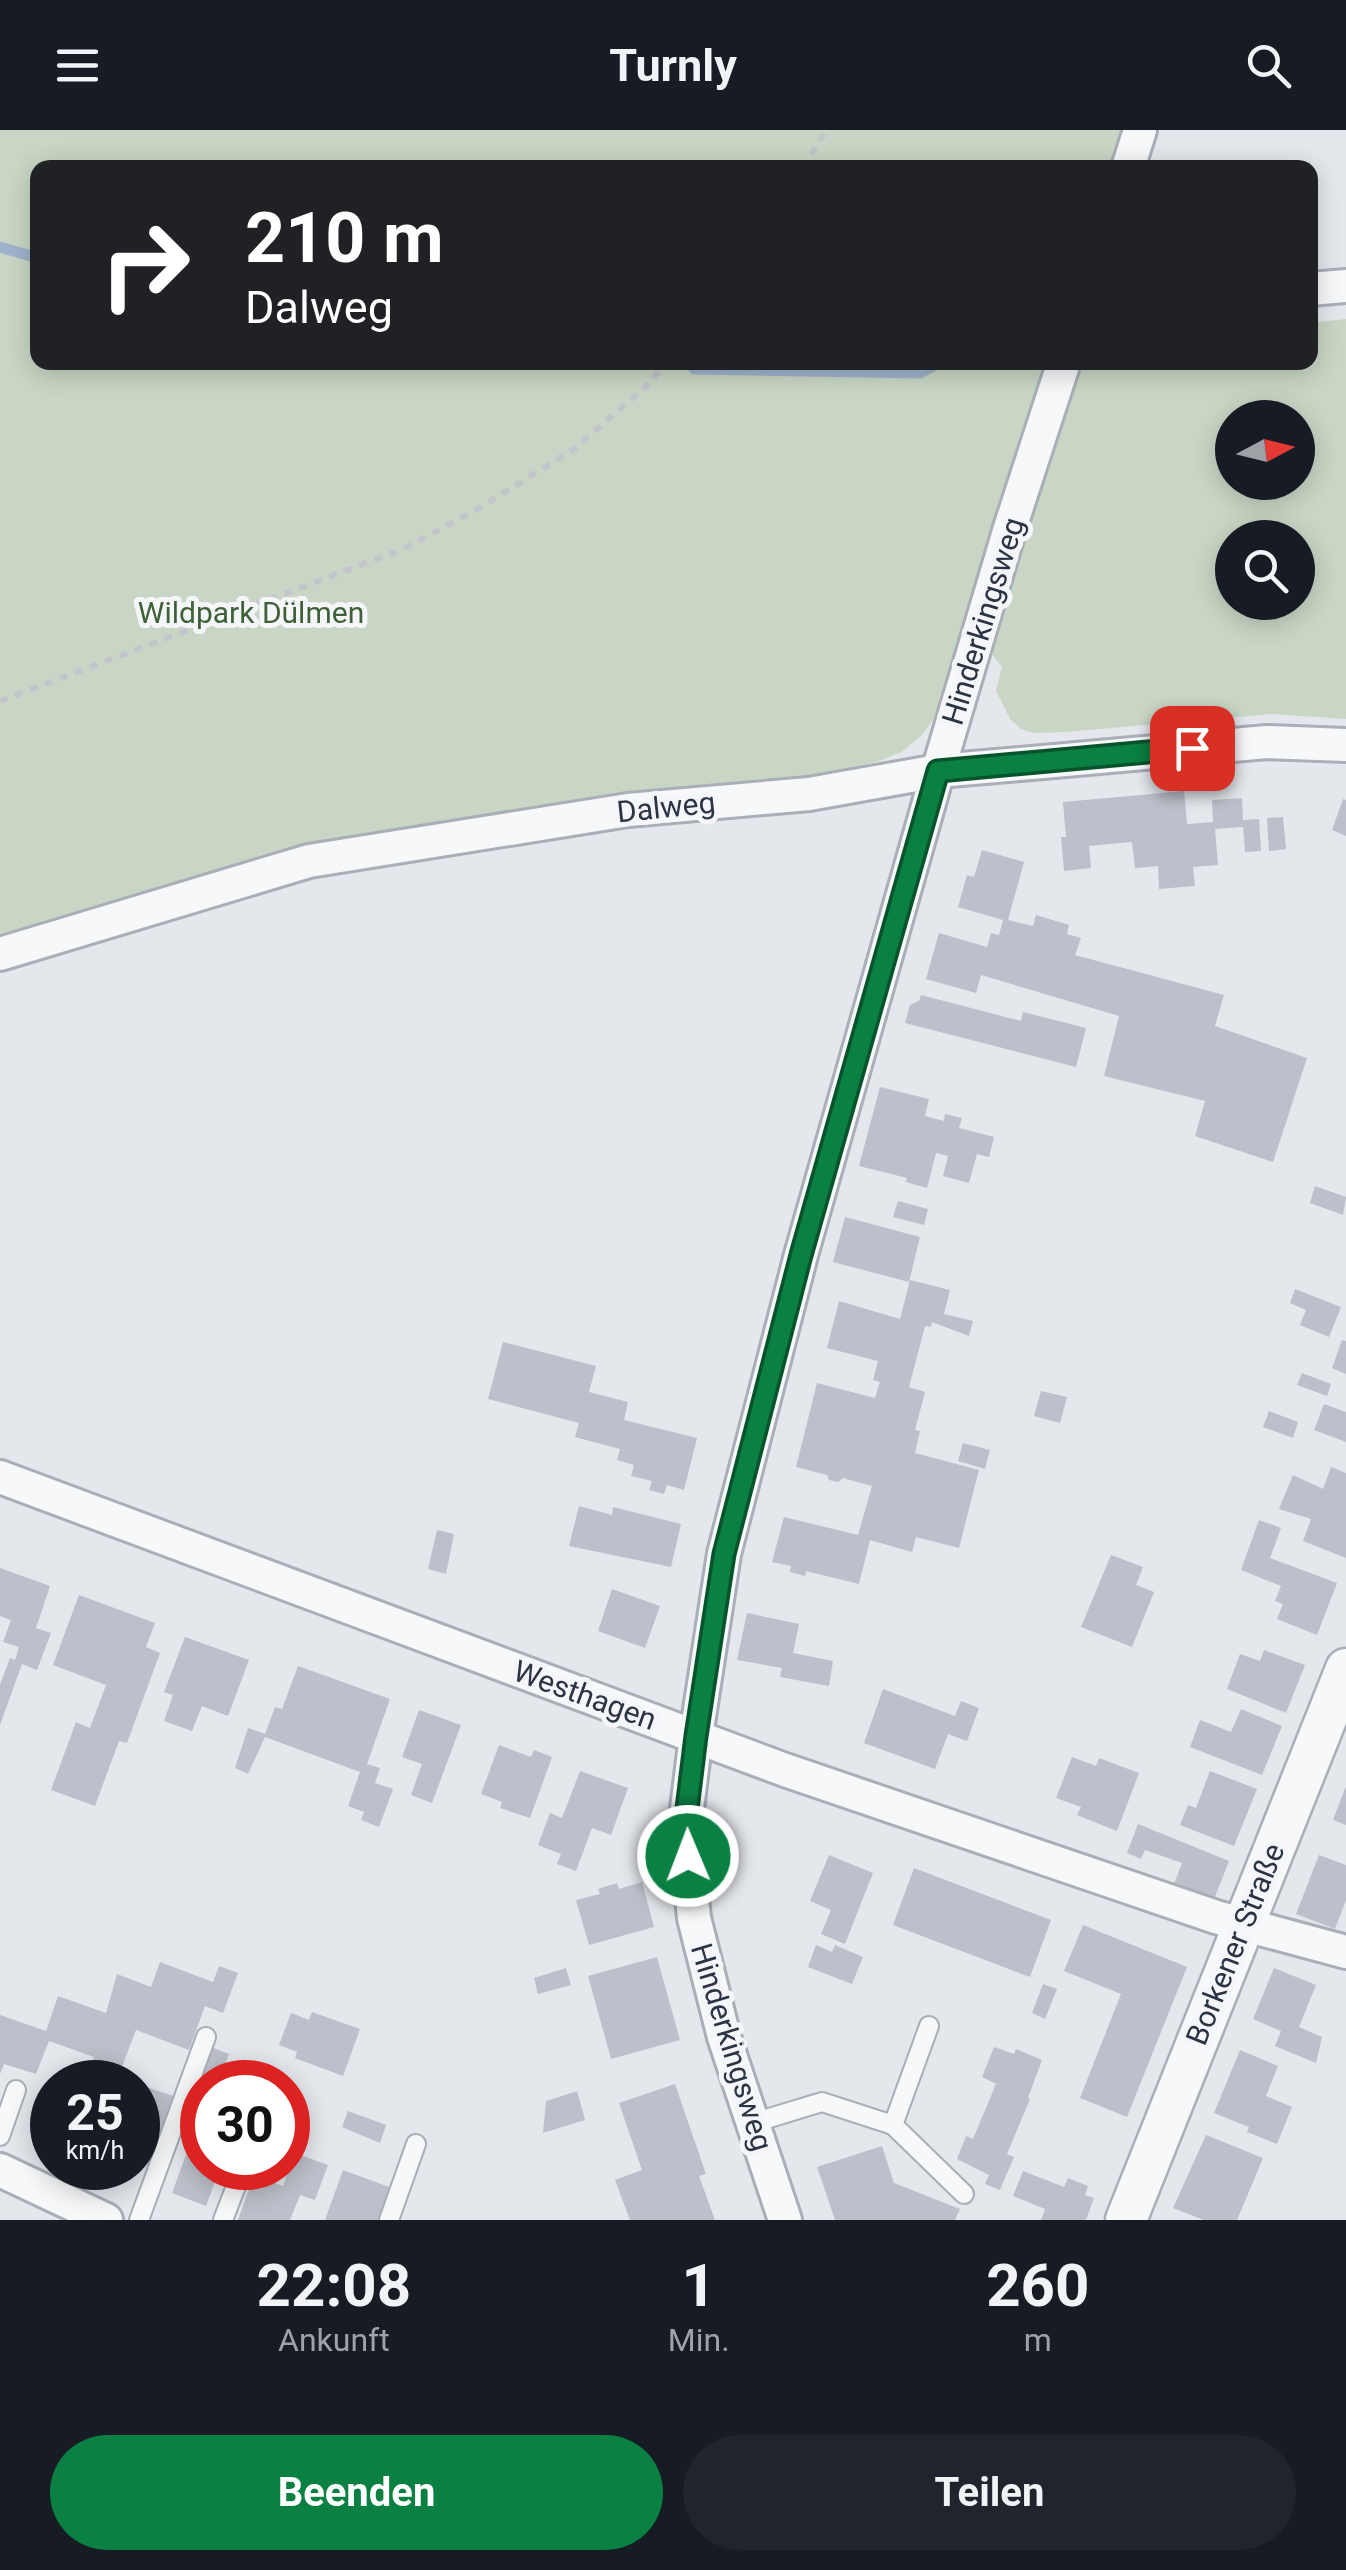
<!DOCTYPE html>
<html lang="de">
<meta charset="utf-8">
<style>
body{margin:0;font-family:Roboto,sans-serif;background:#20242c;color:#f1f3f6;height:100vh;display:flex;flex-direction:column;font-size:38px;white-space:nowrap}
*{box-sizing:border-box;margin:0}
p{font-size:32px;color:#9ea1a6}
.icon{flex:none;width:55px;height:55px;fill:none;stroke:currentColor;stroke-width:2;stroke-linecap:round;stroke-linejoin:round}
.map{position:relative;height:2090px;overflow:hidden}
.panel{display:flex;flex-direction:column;background:#171b24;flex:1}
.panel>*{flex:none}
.top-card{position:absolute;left:30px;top:30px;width:1288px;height:210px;border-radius:20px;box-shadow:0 5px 25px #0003;background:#202124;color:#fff;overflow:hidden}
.needle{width:65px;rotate:83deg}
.tools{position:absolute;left:1215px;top:270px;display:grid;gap:20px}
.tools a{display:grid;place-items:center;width:100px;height:100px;border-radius:50%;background:#171b24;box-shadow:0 5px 25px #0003;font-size:50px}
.speed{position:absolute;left:30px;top:1930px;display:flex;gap:20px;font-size:50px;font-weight:700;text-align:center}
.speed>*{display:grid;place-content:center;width:130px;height:130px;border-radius:50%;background:#171b24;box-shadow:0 5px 25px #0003;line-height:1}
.speed small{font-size:25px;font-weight:400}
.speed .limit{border:15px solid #d22;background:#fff;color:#111}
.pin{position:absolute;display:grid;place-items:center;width:85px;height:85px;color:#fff;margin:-42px;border-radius:20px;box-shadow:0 5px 15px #0006}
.me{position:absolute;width:110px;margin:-55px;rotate:359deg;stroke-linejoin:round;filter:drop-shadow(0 0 8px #0008)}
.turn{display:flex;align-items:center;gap:35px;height:210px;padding:0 50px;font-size:45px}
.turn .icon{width:130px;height:130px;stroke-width:2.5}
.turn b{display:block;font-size:70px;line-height:85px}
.eta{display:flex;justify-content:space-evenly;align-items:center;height:170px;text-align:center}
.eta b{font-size:60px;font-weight:700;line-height:70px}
.primary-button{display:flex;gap:20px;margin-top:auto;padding:20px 50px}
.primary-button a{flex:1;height:115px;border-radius:60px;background:#0b8043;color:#fff;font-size:40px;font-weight:700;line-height:115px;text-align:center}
.primary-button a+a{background:#20242c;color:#f1f3f6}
header{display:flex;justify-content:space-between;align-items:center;height:130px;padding:0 50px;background:#171b24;font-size:45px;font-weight:700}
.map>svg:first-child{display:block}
.green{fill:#c9d6c5;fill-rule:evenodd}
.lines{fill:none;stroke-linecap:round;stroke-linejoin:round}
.stream{stroke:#9fb4cc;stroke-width:11}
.building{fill:#bbc0ca}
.service-casing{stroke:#a9aeb7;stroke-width:22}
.minor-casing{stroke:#a9aeb7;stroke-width:38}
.tertiary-casing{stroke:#a9aeb7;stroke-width:45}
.path{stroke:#c2c5cb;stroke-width:6;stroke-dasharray:8 8;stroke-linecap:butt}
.service{stroke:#f7f8fa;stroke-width:18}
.minor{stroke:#f7f8fa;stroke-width:32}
.tertiary{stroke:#f7f8fa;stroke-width:40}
.route-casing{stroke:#07532c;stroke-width:25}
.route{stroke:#0b8043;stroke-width:18}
.labels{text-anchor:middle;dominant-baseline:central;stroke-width:10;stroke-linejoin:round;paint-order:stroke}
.park-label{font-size:30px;fill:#3f6138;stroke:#f4f6f9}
.street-label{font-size:30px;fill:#2b3445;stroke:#f4f6f9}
</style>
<header><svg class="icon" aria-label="menu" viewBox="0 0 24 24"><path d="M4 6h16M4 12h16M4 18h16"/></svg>Turnly<svg class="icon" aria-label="search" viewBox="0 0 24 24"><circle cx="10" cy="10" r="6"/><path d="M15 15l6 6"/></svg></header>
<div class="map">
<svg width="1346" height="2090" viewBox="0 0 1346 2090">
<rect width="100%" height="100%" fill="#e4e7ec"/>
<g class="green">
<polygon points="0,0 1132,0 1119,38 38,38 38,232 1053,233 940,580 923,604 903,621 880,631 771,657 615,675 0,809"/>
<path d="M1346,189V589L1273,584L1065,602L1033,603L1021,599L1010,589L996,561L1002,537L990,522L1076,233L1310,232V193ZM1232,288H1298V352H1232ZM1232,408H1298V472H1232Z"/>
</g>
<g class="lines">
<g class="stream">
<polyline points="0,117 38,128"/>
<polyline points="694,239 920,243 941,232"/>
</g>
</g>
<g class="building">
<polygon points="1184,661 1187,694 1213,692 1212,670 1242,668 1243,690 1259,689 1261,721 1245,722 1243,697 1215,699 1218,735 1193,737 1195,756 1159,759 1158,736 1135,738 1132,712 1089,716 1091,738 1064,741 1061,707 1066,707 1063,672"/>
<polygon points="1343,669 1346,670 1346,706 1332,700"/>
<polygon points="1283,687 1286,719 1269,721 1267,688"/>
<polygon points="982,720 1024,732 1008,790 1033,796 1036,785 1069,795 1067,804 1081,808 1075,825 1224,865 1215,896 1307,928 1273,1032 1195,1006 1205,971 1104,946 1119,886 981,845 976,863 926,849 939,803 987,817 991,803 999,805 1003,790 958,777 967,745 974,747"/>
<polygon points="921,865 1021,891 1023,882 1086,898 1076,937 905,893 910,875 919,871"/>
<polygon points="880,957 929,969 925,986 944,991 945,984 962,988 959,998 994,1007 989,1027 977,1024 969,1053 943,1046 948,1026 936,1023 927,1058 906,1052 907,1048 859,1036"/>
<polygon points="1315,1056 1346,1067 1343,1085 1310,1073"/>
<polygon points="898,1071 928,1079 924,1095 893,1087"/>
<polygon points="845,1087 920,1107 909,1152 833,1132"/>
<polygon points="910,1150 950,1160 944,1184 973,1191 969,1206 932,1192 931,1197 925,1196 909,1257 925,1262 915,1300 920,1301 915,1323 979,1340 959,1418 916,1407 912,1422 870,1410 859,1454 806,1441 805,1446 790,1442 791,1436 772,1432 784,1387 858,1405 872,1356 843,1348 838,1352 829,1350 827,1345 796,1337 817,1253 875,1268 880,1252 873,1250 878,1231 827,1218 839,1171 900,1189"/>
<polygon points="1295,1159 1341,1177 1329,1207 1300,1195 1306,1180 1290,1173"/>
<polygon points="1342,1210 1346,1211 1346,1244 1332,1238"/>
<polygon points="503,1212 596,1236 589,1262 628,1272 624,1290 697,1308 684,1360 667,1355 664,1364 649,1360 652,1351 631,1346 634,1335 617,1330 620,1319 575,1307 579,1293 488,1269"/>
<polygon points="1302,1243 1331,1254 1327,1266 1297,1255"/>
<polygon points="1041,1261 1067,1267 1060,1293 1034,1286"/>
<polygon points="1324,1274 1346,1282 1346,1312 1314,1300"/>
<polygon points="1269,1281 1298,1292 1293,1308 1263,1297"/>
<polygon points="963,1313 990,1320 985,1339 958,1331"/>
<polygon points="1331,1337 1346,1343 1346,1428 1303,1411 1311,1389 1279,1379 1293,1345 1323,1359"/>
<polygon points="579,1376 612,1385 613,1377 681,1394 671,1437 569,1416"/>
<polygon points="1259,1390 1281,1398 1270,1428 1337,1453 1317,1505 1277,1489 1283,1474 1275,1471 1281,1456 1241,1440"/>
<polygon points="437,1400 454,1404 446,1444 428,1439"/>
<polygon points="1111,1425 1143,1437 1136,1455 1154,1462 1132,1517 1081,1497"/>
<polygon points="0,1438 50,1456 36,1498 51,1503 37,1540 22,1534 0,1595 0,1555 10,1528 15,1530 19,1517 3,1512 11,1490 0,1486"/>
<polygon points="612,1459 660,1476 645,1518 598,1501"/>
<polygon points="79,1465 155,1493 146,1517 160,1523 127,1613 119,1611 95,1676 51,1660 76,1592 90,1598 106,1555 53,1535"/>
<polygon points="747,1483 799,1494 793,1523 833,1531 829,1556 780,1547 782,1538 737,1530"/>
<polygon points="185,1507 249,1530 228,1586 202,1576 192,1601 164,1591 173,1565 164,1562"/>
<polygon points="1264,1520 1305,1535 1286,1583 1227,1559 1240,1524 1260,1531"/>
<polygon points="298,1536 390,1569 367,1634 380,1638 375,1653 393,1659 379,1697 361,1690 364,1682 348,1676 360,1642 265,1607 248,1644 235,1638 248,1598 265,1604 275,1577 282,1579"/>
<polygon points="883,1559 955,1586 961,1571 979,1578 967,1611 948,1604 935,1639 864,1613"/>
<polygon points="1241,1579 1282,1596 1262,1645 1190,1617 1200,1590 1231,1602"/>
<polygon points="419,1580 461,1595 432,1673 411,1665 422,1634 402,1627"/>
<polygon points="499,1615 531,1627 534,1620 552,1627 530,1688 500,1678 502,1672 481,1664"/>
<polygon points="1072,1627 1096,1636 1099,1628 1139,1643 1117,1701 1077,1685 1081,1677 1056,1668"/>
<polygon points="580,1641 628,1658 611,1705 592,1698 576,1741 557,1734 561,1724 538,1715 550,1683 562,1688"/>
<polygon points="1210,1641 1257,1659 1234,1716 1180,1695 1188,1675 1196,1678"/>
<polygon points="1346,1656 1346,1695 1333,1690"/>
<polygon points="1138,1694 1229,1731 1211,1777 1171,1762 1182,1733 1145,1720 1141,1729 1127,1723"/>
<polygon points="829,1725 873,1743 845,1814 821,1804 831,1780 810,1771"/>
<polygon points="1319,1725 1346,1735 1346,1770 1335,1799 1296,1784"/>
<polygon points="914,1738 1051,1790 1030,1847 893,1795"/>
<polygon points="642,1752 654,1797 589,1815 576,1770 600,1764 598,1759 617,1753 619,1759"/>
<polygon points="1083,1795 1187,1837 1127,1987 1080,1968 1121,1864 1064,1841"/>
<polygon points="816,1815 832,1822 835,1815 863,1827 852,1854 808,1837"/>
<polygon points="657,1827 680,1910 611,1929 588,1846"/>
<polygon points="160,1832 213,1852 219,1836 238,1843 223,1883 205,1876 189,1920 136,1900 118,1947 133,1952 95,1952 86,1949 94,1927 49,1911 36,1944 4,1934 0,1944 0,1885 46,1901 58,1866 106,1883 117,1844 151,1857"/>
<polygon points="566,1838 571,1855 538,1864 534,1848"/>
<polygon points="1274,1838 1316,1855 1299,1897 1322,1907 1316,1933 1275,1916 1281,1901 1253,1889"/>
<polygon points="1043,1854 1057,1859 1045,1889 1032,1883"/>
<polygon points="312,1882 360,1899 343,1946 295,1928 297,1922 279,1915 291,1883 309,1890"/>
<polygon points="211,1917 229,1924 219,1952 202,1952 202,1957 197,1955"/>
<polygon points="994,1917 1014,1924 1016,1919 1042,1930 1028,1968 1030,1969 1007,2024 1014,2027 1000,2060 985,2054 989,2045 957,2029 966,2006 973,2009 996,1954 1003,1957 982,1947"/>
<polygon points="1240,1920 1278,1936 1266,1966 1292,1977 1277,2014 1247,2002 1249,1997 1214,1983"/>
<polygon points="138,1954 173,1966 148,2033 138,2030"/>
<polygon points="675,1954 706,2044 699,2046 715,2090 630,2090 615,2050 642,2040 619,1973"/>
<polygon points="577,1961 585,1990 543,2003 546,1971"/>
<polygon points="202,1981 202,2038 220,2038 206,2076 172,2063"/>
<polygon points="348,1981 386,1995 380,2013 342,1997"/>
<polygon points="1206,2005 1263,2028 1237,2090 1204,2090 1173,2078"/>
<polygon points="882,2016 894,2053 960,2079 955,2090 835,2090 817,2037"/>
<polygon points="295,2023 328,2035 315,2070 300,2065 290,2090 238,2090 254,2045 283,2056"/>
<polygon points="343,2040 392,2058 380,2090 325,2090"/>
<polygon points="1023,2041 1064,2057 1068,2048 1088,2056 1085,2065 1094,2068 1086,2090 1041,2090 1045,2079 1013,2066"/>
</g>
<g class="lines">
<defs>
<g id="service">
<polyline points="753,1993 822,1972 893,1995 929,1896"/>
<polyline points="893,1995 964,2064"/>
<polyline points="0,2006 16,1960"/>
<polyline points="139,2090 206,1907"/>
<polyline points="223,2090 243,2038"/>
<polyline points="389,2090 416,2014"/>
</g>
<g id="minor">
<polyline points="1128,38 1140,0"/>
<polyline points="1310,159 1346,156"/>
<polyline points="0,824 309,731 628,680 809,664 938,641 1043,632 1267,612 1346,615"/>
<polyline points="0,1347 785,1640 1216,1787 1346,1822"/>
<polyline points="0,2040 106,2090"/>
<polyline points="785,2090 724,1907 694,1788 685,1695 696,1606 724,1424 801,1125 938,641 1010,398 1064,232"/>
</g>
<polyline id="tertiary" points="1126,2090 1346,1539"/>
</defs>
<use href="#service" class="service-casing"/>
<use href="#minor" class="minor-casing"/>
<use href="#tertiary" class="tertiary-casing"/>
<g class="path">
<polyline points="803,38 826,0"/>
<polyline points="0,571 401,420 476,380 574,319 649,254 666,232"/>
</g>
<use href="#service" class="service"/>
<use href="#minor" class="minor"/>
<use href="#tertiary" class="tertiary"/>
</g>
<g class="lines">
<defs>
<polyline id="route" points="688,1726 685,1695 696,1606 724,1424 801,1125 938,641 1192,618"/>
</defs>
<use href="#route" class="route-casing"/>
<use href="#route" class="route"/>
</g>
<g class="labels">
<g class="park-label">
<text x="251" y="482">Wildpark Dülmen</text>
</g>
<g class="street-label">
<text transform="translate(983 491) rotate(-73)">Hinderkingsweg</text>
<text transform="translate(666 677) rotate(-6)">Dalweg</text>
<text transform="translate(585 1565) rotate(20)">Westhagen</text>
<text transform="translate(1235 1814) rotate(-68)">Borkener Straße</text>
<text transform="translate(732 1917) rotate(73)">Hinderkingsweg</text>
</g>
</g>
</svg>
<div class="tools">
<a><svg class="needle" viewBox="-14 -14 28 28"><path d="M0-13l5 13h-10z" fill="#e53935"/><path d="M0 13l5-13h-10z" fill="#9ea1a6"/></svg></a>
<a><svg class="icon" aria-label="search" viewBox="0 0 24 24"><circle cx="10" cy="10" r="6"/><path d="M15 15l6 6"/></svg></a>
</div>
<div class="speed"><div>25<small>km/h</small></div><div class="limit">30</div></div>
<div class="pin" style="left:1192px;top:618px;background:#d93025"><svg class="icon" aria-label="arrive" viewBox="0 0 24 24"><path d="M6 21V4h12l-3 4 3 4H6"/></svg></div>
<svg class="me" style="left:688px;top:1726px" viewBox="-20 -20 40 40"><circle r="17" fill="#0b8043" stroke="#fff" stroke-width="3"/><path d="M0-11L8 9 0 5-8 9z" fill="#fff"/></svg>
<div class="top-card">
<div class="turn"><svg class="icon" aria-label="right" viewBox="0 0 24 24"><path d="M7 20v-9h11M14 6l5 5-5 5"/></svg><div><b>210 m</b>Dalweg</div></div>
</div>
</div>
<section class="panel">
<div class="eta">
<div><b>22:08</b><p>Ankunft</p></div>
<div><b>1</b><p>Min.</p></div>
<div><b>260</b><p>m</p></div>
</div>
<div class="primary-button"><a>Beenden</a><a>Teilen</a></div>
</section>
